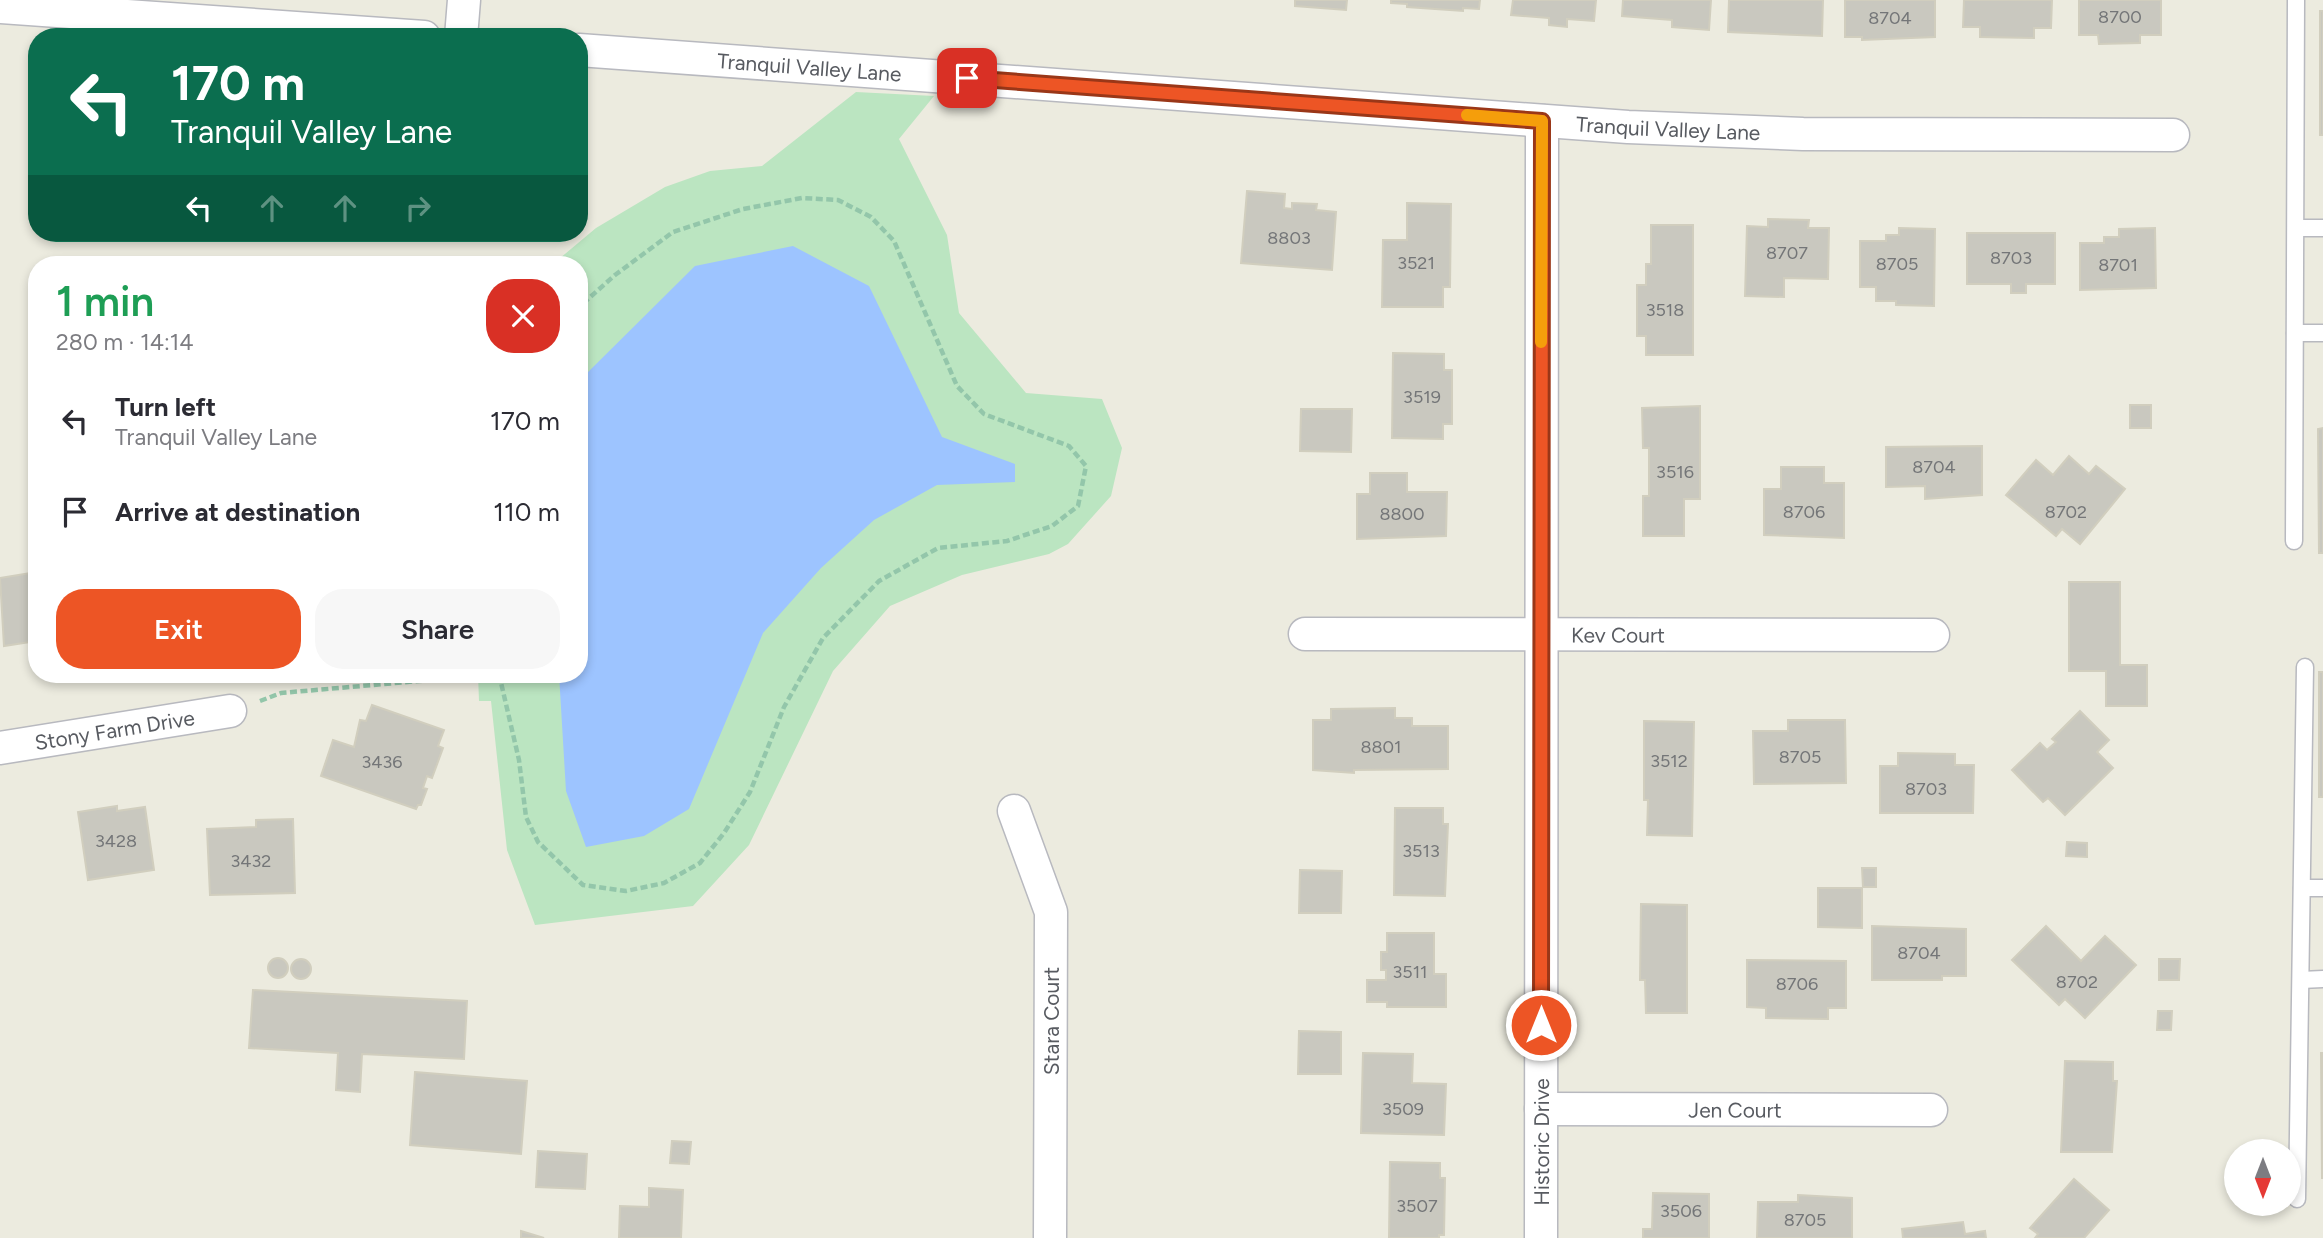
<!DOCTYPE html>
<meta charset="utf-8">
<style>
body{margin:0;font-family:Figtree,sans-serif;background:#f7f7f7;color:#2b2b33;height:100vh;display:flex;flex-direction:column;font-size:26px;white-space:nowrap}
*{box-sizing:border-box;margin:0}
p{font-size:23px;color:#7c7c81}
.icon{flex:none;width:38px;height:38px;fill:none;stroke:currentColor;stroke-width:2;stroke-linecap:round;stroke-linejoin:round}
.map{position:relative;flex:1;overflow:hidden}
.details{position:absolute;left:28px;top:256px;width:560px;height:427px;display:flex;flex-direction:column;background:#fff;border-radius:28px;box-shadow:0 4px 10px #0003}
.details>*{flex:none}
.banner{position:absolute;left:28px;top:28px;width:560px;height:214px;border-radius:28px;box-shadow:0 4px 10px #0003;background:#0b6e4f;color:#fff;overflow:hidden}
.needle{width:46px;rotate:180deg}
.buttons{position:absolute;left:2224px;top:1139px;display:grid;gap:14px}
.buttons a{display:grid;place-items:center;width:77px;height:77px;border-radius:50%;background:#fff;box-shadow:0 4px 10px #0003;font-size:35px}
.pin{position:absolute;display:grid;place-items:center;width:60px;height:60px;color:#fff;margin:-30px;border-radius:14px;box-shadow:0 4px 10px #0006}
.me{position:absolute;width:77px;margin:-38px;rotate:0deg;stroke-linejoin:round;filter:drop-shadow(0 0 5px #0008)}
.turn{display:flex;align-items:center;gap:24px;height:147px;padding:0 28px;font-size:32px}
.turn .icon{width:91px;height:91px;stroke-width:2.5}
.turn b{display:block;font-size:49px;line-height:60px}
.lanes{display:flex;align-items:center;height:66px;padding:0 28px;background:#0003;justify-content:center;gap:35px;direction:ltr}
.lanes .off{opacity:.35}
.round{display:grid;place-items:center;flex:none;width:74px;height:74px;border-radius:28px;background:#f7f7f7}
.summary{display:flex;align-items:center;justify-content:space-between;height:119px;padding:0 28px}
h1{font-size:42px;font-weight:600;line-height:52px;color:#1e9e55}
.button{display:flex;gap:14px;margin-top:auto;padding:14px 28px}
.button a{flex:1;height:80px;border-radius:28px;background:#ed5525;color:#fff;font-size:28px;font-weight:600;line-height:80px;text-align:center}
.button a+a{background:#f7f7f7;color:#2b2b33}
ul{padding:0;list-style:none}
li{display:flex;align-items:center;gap:21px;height:91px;padding:0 28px}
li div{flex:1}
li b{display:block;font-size:26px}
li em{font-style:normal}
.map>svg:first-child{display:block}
.green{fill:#bbe5c1}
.water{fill:#9dc4ff}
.building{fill:#c9c8bf;stroke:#d1cebe;stroke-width:2}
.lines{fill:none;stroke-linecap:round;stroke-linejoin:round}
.lane-casing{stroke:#b8b9bf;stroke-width:19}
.street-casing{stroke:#b8b9bf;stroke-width:35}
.path{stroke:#93c6aa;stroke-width:4.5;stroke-dasharray:7 3.5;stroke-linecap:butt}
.lane{stroke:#fff;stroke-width:16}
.street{stroke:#fff;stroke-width:32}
.route-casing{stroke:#9a3718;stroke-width:18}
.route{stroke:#ed5525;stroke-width:12}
.slow{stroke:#f59e0b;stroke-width:12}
.labels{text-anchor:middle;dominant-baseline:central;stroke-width:5;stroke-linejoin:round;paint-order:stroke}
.number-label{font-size:18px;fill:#747678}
.street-label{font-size:21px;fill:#585b61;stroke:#fff}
</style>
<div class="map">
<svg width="2323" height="1238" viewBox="0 0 2323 1238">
<rect width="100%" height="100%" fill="#ecebdf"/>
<polygon class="green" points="856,92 934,96 899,139 947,235 959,313 1026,393 1102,399 1122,448 1111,496 1068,544 1049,554 962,575 890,606 833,671 749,845 693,906 535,925 507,850 491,701 479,701 478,674 579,674 579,264 553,264 596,228 665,187 710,171 762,166"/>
<polygon class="water" points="793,246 869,286 942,437 1015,464 1015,482 937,485 874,520 821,568 763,633 689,809 644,836 586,847 566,791 559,674 579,674 579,381 695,266"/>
<g class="building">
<polygon points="1295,0 1347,0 1346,10 1295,6"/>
<polygon points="1391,0 1480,0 1479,9 1463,8 1463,11 1407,7 1407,4 1391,3"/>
<polygon points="1513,0 1596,0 1594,21 1567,19 1567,27 1549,25 1549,18 1511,15"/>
<polygon points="1623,0 1711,0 1709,30 1672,27 1672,20 1622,16"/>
<polygon points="1729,0 1823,0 1822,36 1728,32"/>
<polygon points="1845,0 1935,0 1935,37 1862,40 1862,37 1845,37"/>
<polygon points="1964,0 2052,0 2051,28 2034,28 2034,38 1980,37 1980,27 1963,27"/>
<polygon points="2079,0 2161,0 2161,35 2140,35 2140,43 2099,44 2098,35 2079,35"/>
<rect x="2320" y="11" width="3" height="124"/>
<polygon points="1247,191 1285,194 1284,208 1292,209 1292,203 1317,204 1316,210 1336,212 1332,270 1241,263"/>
<polygon points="1407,203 1451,204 1450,287 1443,287 1443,307 1382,307 1383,240 1407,240"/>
<polygon points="1768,219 1809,220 1808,228 1829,228 1828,279 1784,278 1784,297 1745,296 1747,226 1768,227"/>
<polygon points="1651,225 1693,225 1693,355 1646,355 1646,336 1637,336 1637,285 1646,285 1646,264 1651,264"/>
<polygon points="1899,228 1935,229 1934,306 1896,305 1896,301 1876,301 1876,287 1860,287 1860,241 1886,241 1886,235 1899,235"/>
<polygon points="2155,228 2156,288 2080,290 2080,243 2104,243 2104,237 2119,237 2119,229"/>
<polygon points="1967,233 2055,233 2055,284 2026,284 2026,293 2011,293 2011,284 1967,284"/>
<polygon points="1393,353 1444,354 1444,370 1452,370 1452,424 1443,424 1443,439 1392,438"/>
<rect x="2130" y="405" width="21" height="23"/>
<polygon points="1700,406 1700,499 1684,499 1684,536 1643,536 1643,496 1649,496 1649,448 1643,448 1642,408"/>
<polygon points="1301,409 1352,409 1351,452 1300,451"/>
<polygon points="2323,428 2323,553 2319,553 2318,429"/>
<polygon points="1982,446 1982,495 1925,499 1925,486 1886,487 1886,447"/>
<polygon points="2069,456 2089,474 2096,466 2125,489 2080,544 2062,529 2056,536 2006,495 2036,460 2053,475"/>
<polygon points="1781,467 1824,467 1824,483 1844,483 1844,538 1764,535 1764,489 1781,489"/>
<polygon points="1370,473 1407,473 1407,492 1447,492 1446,536 1357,539 1357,494 1370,494"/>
<polygon points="37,572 37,641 4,646 0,578"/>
<polygon points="2069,582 2120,582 2120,665 2147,665 2147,706 2106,706 2106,671 2069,671"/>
<rect x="2319" y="672" width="4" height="125"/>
<polygon points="372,705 444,730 438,746 443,748 432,778 427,776 423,788 427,789 421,805 418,805 416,809 321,776 333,740 354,747 360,720 366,721"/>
<polygon points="1395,708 1395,718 1412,718 1412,726 1448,726 1448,769 1354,770 1354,773 1313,770 1313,720 1331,720 1331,709"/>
<polygon points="2080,711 2109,740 2097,752 2113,768 2065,815 2048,798 2043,802 2012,770 2040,743 2047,750 2056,742 2052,739"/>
<polygon points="1788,720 1845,720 1846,783 1754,784 1753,731 1788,731"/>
<polygon points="1644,721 1694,722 1692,836 1647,835 1648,800 1644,800"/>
<polygon points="1898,753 1955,754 1955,765 1974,765 1973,813 1880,813 1880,766 1898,766"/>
<polygon points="117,806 117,811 145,807 154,870 88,880 78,812"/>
<polygon points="1395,808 1443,808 1443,824 1448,824 1445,896 1394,895"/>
<polygon points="293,819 295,893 210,895 207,829 256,827 256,820"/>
<polygon points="2067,842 2087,843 2087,857 2066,856"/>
<polygon points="1862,868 1876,868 1876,887 1863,887"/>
<polygon points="1300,870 1342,871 1341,913 1299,913"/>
<polygon points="1818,888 1862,888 1862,928 1818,927"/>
<polygon points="1641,904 1687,905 1687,1013 1646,1013 1645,980 1640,980"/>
<polygon points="1872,926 1966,929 1966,976 1942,976 1942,980 1872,980"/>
<polygon points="2046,926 2081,961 2105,936 2136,965 2085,1018 2065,999 2059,1005 2012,960"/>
<polygon points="1387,933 1434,933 1434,974 1446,974 1446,1007 1387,1007 1387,1002 1367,1002 1367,980 1386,980 1386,970 1381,970 1381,952 1387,952"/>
<circle cx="278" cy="968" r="10"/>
<polygon points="2159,959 2180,959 2179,980 2159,980"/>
<circle cx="301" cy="969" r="10"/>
<polygon points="1747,960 1846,961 1846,1008 1828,1008 1828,1019 1766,1018 1766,1008 1747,1007"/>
<polygon points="253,990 467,1001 464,1059 362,1054 360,1092 336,1090 338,1053 249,1048"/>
<polygon points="2158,1011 2172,1011 2171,1030 2157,1030"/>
<polygon points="1299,1031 1341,1032 1341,1074 1298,1074"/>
<polygon points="1363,1053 1413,1054 1412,1083 1446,1084 1444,1135 1361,1133"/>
<polygon points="2321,1053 2323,1053 2323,1178 2322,1178"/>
<polygon points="2065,1061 2113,1062 2113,1081 2117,1081 2112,1152 2061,1152"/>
<polygon points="415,1072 527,1081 521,1154 410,1145"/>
<polygon points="672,1141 691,1142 689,1164 670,1163"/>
<polygon points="538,1151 587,1154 585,1189 536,1187"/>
<polygon points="1390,1162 1440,1163 1440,1178 1445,1178 1444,1235 1439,1235 1439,1238 1389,1238"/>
<polygon points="2074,1179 2109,1210 2084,1238 2035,1238 2038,1234 2030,1228"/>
<polygon points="649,1188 683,1190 681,1238 619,1238 620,1206 649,1207"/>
<polygon points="1653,1193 1709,1194 1709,1238 1643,1238 1643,1229 1652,1229"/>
<polygon points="1798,1195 1852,1198 1852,1238 1757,1238 1758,1202 1798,1202"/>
<polygon points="1963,1222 1965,1234 1985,1231 1986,1238 1903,1238 1902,1229"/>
<polygon points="521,1231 544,1238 521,1238"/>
</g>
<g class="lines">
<defs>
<g id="lane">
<polyline points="2296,228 2323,228"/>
<polyline points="2295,333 2323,333"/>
<polyline points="2294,541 2296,0"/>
<polyline points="2302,888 2323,888"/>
<polyline points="2301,980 2323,979"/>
<polyline points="2297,1199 2305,667"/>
</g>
<g id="street">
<polyline points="0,7 424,37"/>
<polyline points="461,37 464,0"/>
<path id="s1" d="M579,50L1628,127L1803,134L2173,135"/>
<path id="s2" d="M1305,634L1933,635"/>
<path id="s3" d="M0,748L230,711"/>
<polyline points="1014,811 1051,912 1050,1238"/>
<path id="s4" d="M1541,1109L1931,1110"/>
<path id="s5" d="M1541,1238L1542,121"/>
</g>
</defs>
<use href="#lane" class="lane-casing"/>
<use href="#street" class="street-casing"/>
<g class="path">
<polyline points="499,674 519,760 526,817 538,842 583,885 626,891 664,883 700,863 724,833 750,792 784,707 823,638 879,581 938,548 1007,541 1052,526 1078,506 1086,466 1069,446 984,414 957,386 894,241 871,217 838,200 802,198 743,209 673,232 615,275 579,307"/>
<polyline points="260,701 281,693 499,674"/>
</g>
<use href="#lane" class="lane"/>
<use href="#street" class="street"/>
</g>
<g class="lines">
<defs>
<polyline id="route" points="967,78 1542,121 1541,1025"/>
</defs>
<use href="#route" class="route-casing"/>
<use href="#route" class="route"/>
<polyline class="slow" points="1467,115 1542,121 1541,342"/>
</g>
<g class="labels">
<g class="number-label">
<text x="2120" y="17">8700</text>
<text x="1890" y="18">8704</text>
<text x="1289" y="238">8803</text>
<text x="1787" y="253">8707</text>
<text x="2011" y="258">8703</text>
<text x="1416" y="263">3521</text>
<text x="1897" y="264">8705</text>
<text x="2118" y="265">8701</text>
<text x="1665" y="310">3518</text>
<text x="1422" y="397">3519</text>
<text x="1934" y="467">8704</text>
<text x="1675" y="472">3516</text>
<text x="1804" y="512">8706</text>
<text x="2066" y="512">8702</text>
<text x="1402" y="514">8800</text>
<text x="1381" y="747">8801</text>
<text x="1800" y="757">8705</text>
<text x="1669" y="761">3512</text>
<text x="382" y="762">3436</text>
<text x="1926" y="789">8703</text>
<text x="116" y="841">3428</text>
<text x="1421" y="851">3513</text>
<text x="251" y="861">3432</text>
<text x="1919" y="953">8704</text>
<text x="1410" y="972">3511</text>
<text x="2077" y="982">8702</text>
<text x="1797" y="984">8706</text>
<text x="1403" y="1109">3509</text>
<text x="1417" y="1206">3507</text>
<text x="1681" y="1211">3506</text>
<text x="1805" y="1220">8705</text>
</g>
<g class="street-label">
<text stroke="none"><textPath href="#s1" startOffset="231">Tranquil Valley Lane</textPath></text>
<text stroke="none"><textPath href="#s1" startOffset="1092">Tranquil Valley Lane</textPath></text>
<text stroke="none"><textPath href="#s2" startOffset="313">Kev Court</textPath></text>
<text stroke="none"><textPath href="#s3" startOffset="116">Stony Farm Drive</textPath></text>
<text transform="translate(1051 1021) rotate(-90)">Stara Court</text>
<text stroke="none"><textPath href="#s4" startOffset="194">Jen Court</textPath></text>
<text stroke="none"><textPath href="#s5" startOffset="96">Historic Drive</textPath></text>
</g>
</g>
</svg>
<div class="buttons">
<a><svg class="needle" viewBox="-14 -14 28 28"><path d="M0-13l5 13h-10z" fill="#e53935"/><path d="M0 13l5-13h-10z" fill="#7c7c81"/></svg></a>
</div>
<div class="pin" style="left:967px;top:78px;background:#d93025"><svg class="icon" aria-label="arrive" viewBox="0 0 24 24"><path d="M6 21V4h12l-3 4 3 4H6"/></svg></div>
<svg class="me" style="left:1541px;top:1025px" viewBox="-20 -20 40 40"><circle r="17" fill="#ed5525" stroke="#fff" stroke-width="3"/><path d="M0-11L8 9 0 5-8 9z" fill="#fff"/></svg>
<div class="banner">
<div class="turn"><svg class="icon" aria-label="left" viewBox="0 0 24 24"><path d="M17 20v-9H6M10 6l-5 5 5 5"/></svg><div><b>170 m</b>Tranquil Valley Lane</div></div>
<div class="lanes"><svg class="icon" aria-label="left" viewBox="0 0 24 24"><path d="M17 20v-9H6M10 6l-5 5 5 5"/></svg><svg class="icon off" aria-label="ahead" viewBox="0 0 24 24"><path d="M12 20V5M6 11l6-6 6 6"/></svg><svg class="icon off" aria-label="ahead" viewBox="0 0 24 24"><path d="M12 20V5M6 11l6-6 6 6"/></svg><svg class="icon off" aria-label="right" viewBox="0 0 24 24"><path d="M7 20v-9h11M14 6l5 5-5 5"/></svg></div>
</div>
<section class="details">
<div class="summary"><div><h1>1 min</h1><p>280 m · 14:14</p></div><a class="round" style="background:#d93025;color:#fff"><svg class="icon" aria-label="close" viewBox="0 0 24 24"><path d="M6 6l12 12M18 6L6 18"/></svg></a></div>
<ul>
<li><svg class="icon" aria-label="left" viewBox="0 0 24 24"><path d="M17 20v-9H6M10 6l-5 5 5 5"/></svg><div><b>Turn left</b><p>Tranquil Valley Lane</p></div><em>170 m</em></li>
<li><svg class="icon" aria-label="arrive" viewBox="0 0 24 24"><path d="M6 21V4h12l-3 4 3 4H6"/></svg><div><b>Arrive at destination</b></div><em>110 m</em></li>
</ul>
<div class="button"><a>Exit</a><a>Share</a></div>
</section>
</div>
